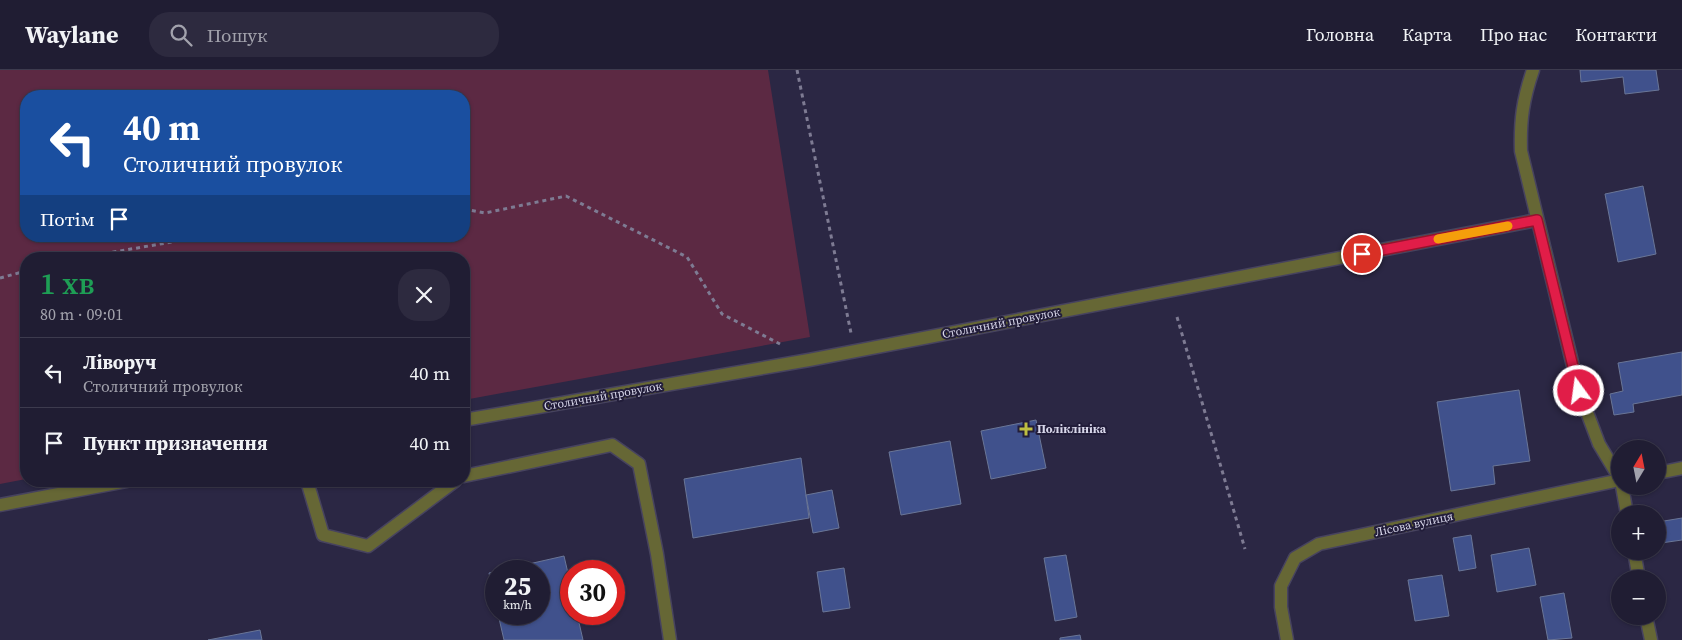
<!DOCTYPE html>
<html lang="uk">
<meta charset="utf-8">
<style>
body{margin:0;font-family:"Source Serif 4",serif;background:#2d2a3f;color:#f1f3f6;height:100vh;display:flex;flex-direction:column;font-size:19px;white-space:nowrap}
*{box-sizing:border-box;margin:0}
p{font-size:16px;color:#a2a2ac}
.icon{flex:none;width:28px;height:28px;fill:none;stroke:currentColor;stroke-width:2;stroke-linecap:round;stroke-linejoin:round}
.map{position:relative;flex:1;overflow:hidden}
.drawer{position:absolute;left:20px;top:182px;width:450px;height:235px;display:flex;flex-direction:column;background:#201d33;border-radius:20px;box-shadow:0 1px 4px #0004,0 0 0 1px #3d3b4e}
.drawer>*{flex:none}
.banner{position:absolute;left:20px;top:20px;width:450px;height:152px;border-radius:20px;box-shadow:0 1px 4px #0004,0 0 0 1px #3d3b4e;background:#1a4fa0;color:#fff;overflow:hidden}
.needle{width:32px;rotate:10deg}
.tools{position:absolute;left:1611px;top:370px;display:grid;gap:10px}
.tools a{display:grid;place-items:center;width:55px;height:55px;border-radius:50%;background:#201d33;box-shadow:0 1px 4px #0004,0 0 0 1px #3d3b4e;font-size:25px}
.speed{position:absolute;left:485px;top:490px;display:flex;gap:10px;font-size:25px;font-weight:700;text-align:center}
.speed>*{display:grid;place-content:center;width:65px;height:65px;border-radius:50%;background:#201d33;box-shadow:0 1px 4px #0004,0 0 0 1px #3d3b4e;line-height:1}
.speed small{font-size:12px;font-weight:400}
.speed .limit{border:8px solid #d22;background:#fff;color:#111}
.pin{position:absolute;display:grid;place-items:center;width:42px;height:42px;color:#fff;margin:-21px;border:2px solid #fff;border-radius:50%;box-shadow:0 1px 5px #0007}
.me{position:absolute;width:55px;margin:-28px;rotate:346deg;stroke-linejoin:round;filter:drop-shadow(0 0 4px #0008)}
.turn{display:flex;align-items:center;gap:18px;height:105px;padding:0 20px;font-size:22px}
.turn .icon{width:65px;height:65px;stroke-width:2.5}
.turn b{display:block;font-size:35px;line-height:42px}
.then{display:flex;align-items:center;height:48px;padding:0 20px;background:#0003;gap:10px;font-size:19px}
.round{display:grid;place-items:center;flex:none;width:52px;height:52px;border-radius:20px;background:#2d2a3f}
.head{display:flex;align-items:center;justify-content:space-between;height:85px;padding:0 20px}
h1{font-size:30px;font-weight:600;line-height:38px;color:#1e9e55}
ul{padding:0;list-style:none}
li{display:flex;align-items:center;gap:15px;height:70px;padding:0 20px;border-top:1px solid #3d3b4e}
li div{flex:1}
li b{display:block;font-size:19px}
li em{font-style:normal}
header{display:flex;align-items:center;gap:30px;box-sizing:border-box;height:70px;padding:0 25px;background:#201d33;border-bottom:1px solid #3d3b4e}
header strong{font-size:24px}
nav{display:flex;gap:28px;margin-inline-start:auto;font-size:18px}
.search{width:350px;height:45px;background:#2d2a3f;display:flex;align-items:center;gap:12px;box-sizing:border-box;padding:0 18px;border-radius:20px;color:#a2a2ac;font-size:19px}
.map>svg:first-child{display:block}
.green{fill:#5c2943;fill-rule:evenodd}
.building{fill:#40518c;stroke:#6a7697}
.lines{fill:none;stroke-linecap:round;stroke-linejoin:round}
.minor-casing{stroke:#47435f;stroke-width:15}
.path{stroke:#7e7b93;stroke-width:3;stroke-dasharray:4 4;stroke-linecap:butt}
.minor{stroke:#666735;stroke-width:12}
.route-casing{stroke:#92132f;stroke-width:12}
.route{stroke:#e11d48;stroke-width:9}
.slow{stroke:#f59e0b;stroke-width:9}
.poi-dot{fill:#bebf42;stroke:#221d3a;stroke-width:2}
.labels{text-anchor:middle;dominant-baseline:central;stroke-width:4;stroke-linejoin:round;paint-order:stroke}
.street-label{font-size:12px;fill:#d8d7ea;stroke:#221d3a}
.poi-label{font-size:12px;font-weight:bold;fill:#d8d7ea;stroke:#221d3a;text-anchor:start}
</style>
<header>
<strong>Waylane</strong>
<div class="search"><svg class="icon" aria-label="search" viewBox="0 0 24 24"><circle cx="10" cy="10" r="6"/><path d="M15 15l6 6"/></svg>Пошук</div>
<nav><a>Головна</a><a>Карта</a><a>Про нас</a><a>Контакти</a></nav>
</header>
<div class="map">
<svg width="1682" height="570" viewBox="0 0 1682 570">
<rect width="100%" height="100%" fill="#2b2744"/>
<path class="green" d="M0,0H768L810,267L464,330V189H26V409L0,414ZM26,26H464V166H26Z"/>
<g class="building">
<polygon points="1580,0 1656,0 1659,20 1625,24 1623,7 1581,12"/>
<polygon points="1643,116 1656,184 1618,192 1605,124"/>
<polygon points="1682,282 1682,325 1633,334 1634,342 1614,345 1610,324 1623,321 1618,293"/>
<polygon points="1519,320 1530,391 1493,396 1495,414 1451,421 1437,332"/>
<polygon points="1036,350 1046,398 991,409 981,361"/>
<polygon points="950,371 961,434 901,445 889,382"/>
<polygon points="801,388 809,448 693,468 684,409"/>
<polygon points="832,420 839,458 813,463 806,425"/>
<polygon points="1682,448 1682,470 1661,473 1658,452"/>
<polygon points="1471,465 1476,498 1459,501 1453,468"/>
<polygon points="1529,478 1536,515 1497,522 1491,485"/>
<polygon points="1066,485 1077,547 1055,551 1044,488"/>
<polygon points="564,486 571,516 571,544 577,544 583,570 504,570 498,544 539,544 539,501 496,501 496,535 489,503"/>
<polygon points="844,498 850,538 823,542 817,502"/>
<polygon points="1442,505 1449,546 1415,551 1408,510"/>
<polygon points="1564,523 1572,568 1548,570 1540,527"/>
<polygon points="260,560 262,570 208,570"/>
<polygon points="1080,565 1081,570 1060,570 1060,568"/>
</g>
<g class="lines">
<defs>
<g id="minor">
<path d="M1533,0C1523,29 1520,50 1521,81L1579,321L1599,374L1620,409"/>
<polyline points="464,350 809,290 1537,150"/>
<polyline points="1658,403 1682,398"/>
<polyline points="464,406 612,375 639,394 657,484 670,570"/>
<polyline points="307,411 323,465 368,476 455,411"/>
<polyline points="1622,416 1627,444"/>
<polyline points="0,435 127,411"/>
<polyline points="1634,481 1639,509"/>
<polyline points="1646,546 1651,570"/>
<polyline points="1287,570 1281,537 1281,516 1295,488 1319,474 1620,410"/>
</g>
</defs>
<use href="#minor" class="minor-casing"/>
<g class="path">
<polyline points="797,0 851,263"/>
<polyline points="464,139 485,143 566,126 687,187 722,244 780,274"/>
<polyline points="73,189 207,166"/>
<polyline points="0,208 26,201"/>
<polyline points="1177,247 1245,479"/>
</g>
<use href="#minor" class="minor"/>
</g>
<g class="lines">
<defs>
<polyline id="route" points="1362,184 1537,150 1579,321"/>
</defs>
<use href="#route" class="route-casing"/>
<use href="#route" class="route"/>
<polyline class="slow" points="1438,169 1508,156"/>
</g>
<path class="poi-dot" d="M1023.5 351.5h5v5h5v5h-5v5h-5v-5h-5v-5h5z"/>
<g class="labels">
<g class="street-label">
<text transform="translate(1001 253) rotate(-11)">Столичний провулок</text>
<text transform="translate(603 326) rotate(-10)">Столичний провулок</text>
<text transform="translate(1414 454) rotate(-12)">Лісова вулиця</text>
</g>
<g class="poi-label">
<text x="1037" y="359">Поліклініка</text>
</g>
</g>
</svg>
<div class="tools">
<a><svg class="needle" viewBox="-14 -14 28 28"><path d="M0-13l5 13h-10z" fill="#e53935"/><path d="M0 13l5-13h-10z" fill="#a2a2ac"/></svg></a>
<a>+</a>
<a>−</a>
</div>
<div class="speed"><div>25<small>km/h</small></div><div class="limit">30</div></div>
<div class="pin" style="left:1362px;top:184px;background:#d93025"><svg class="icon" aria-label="arrive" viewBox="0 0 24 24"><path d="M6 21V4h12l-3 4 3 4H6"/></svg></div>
<svg class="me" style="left:1579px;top:321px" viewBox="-20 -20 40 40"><circle r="17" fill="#e11d48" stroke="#fff" stroke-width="3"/><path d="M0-11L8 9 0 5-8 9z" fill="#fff"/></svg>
<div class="banner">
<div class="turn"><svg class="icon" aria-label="left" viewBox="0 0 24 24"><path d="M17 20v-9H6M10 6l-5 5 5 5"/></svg><div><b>40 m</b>Столичний провулок</div></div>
<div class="then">Потім<svg class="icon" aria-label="arrive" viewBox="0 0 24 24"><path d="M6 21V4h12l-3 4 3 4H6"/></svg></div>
</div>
<section class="drawer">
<div class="head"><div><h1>1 хв</h1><p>80 m · 09:01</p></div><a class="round"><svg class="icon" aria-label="close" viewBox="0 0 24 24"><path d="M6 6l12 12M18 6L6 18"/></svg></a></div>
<ul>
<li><svg class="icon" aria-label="left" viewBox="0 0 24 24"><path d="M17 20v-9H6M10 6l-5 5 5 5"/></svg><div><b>Ліворуч</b><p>Столичний провулок</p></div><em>40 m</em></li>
<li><svg class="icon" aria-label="arrive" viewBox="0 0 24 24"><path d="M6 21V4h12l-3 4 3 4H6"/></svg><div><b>Пункт призначення</b></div><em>40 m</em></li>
</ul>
</section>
</div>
